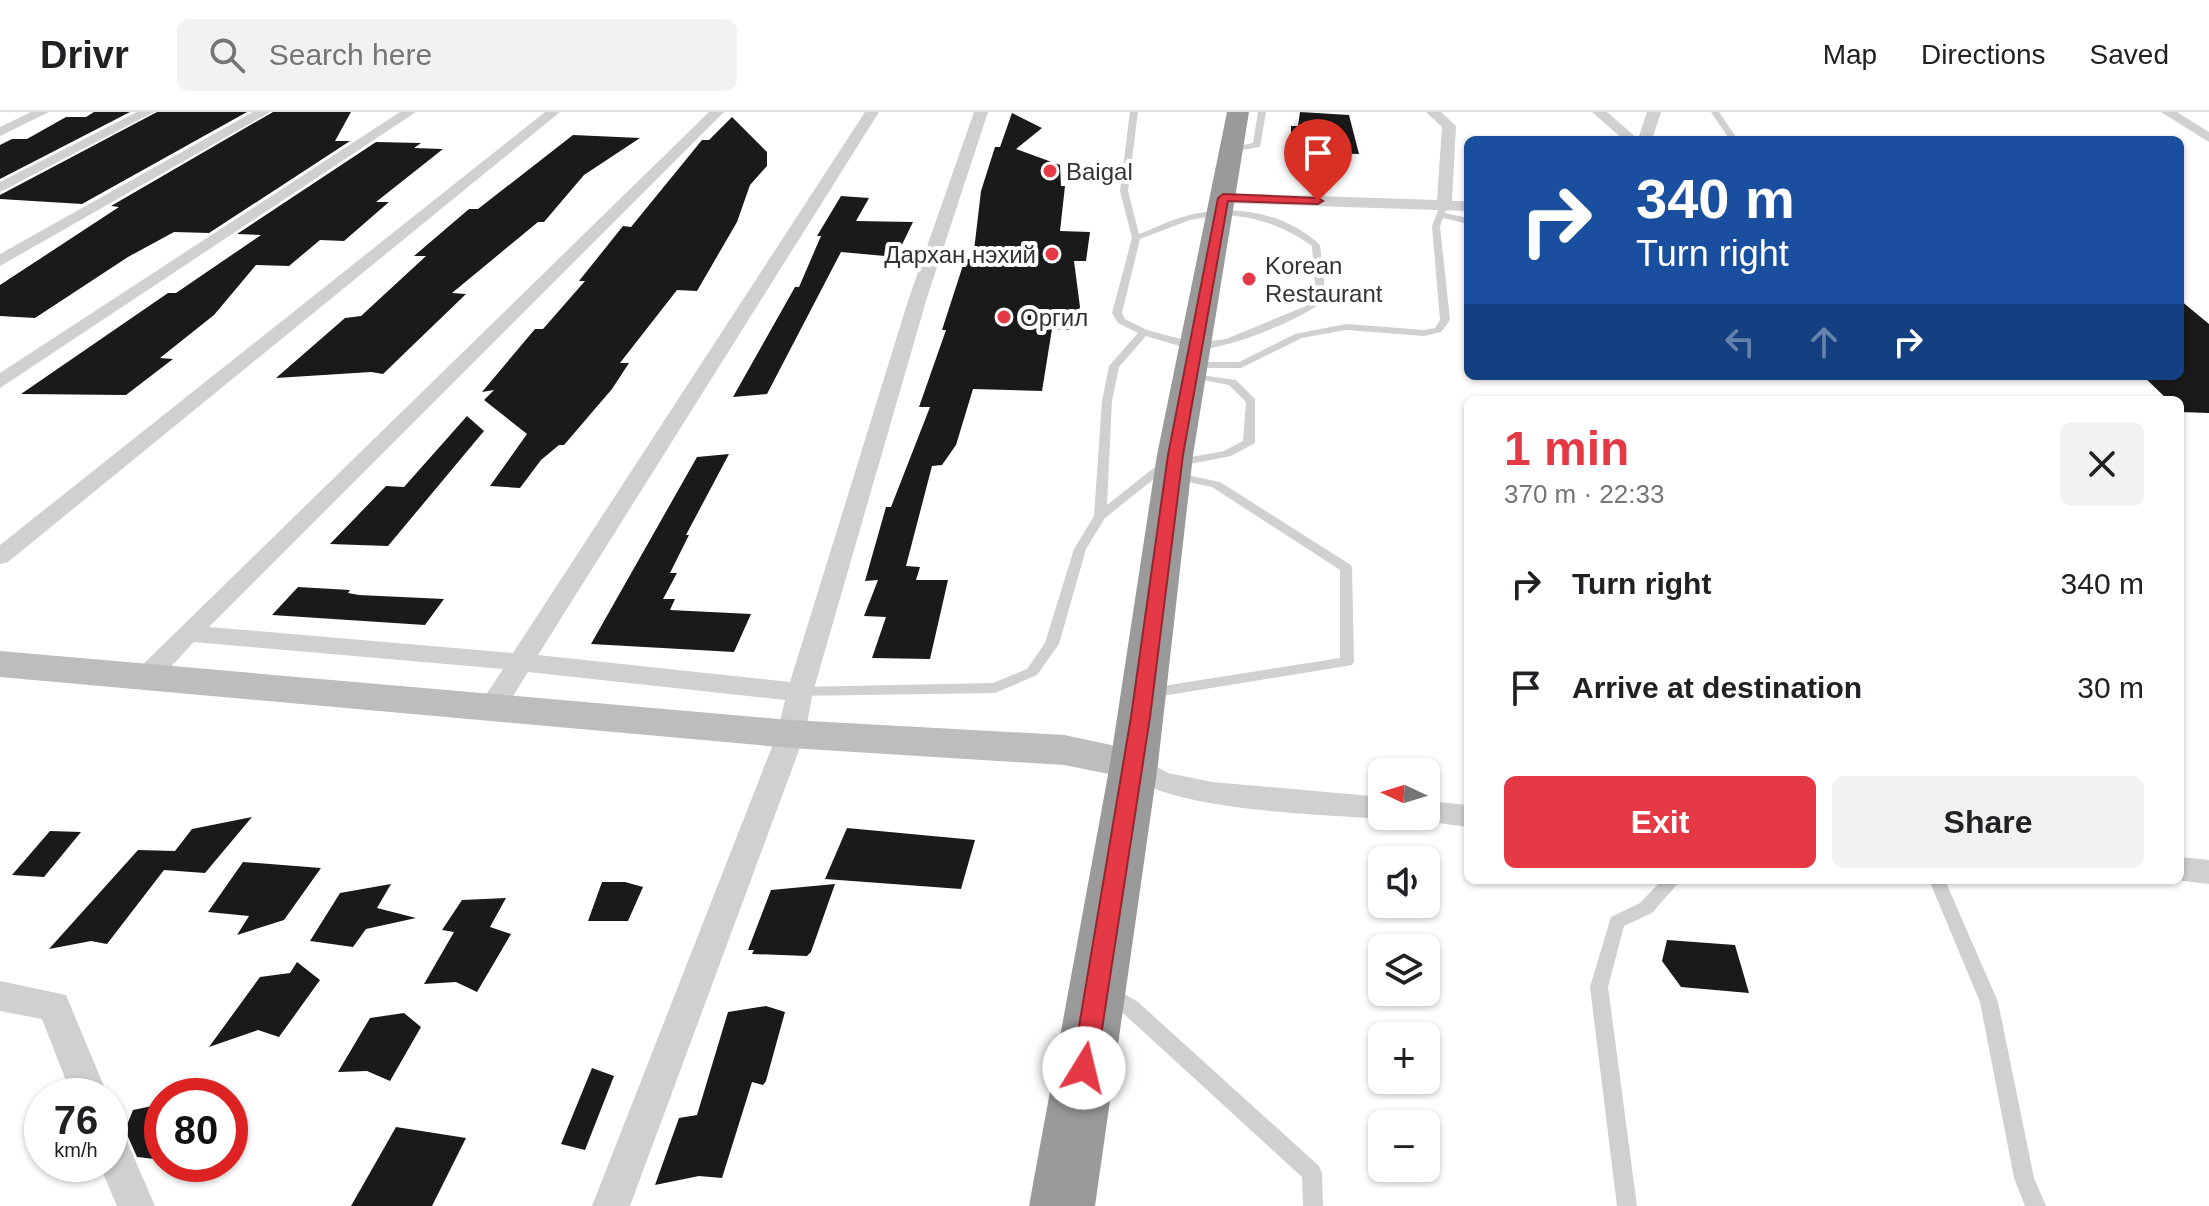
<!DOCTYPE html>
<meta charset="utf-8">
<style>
body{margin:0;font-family:Helvetica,sans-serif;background:#f2f2f2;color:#202124;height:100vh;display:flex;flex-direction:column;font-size:30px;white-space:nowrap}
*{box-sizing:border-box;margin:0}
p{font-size:26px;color:#757577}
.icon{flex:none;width:44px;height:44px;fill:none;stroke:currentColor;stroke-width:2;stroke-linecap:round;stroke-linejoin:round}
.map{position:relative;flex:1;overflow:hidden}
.side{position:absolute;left:1464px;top:284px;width:720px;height:488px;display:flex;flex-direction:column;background:#fff;border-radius:12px;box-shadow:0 2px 6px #0004}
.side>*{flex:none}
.hud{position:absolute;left:1464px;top:24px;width:720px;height:244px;border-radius:12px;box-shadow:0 2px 6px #0004;background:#1a4fa0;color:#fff;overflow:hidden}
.needle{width:52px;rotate:274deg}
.fabs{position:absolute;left:1368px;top:646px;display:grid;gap:16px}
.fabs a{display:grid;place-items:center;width:72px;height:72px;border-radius:12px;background:#fff;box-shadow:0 2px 6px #0004;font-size:40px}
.speed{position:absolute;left:24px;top:966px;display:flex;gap:16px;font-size:40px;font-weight:700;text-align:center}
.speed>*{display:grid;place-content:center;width:104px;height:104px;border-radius:50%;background:#fff;box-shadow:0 2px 6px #0004;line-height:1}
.speed small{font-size:20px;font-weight:400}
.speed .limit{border:12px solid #d22;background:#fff;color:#111}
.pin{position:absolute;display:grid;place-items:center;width:68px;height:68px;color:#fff;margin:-82px -34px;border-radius:50% 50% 50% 0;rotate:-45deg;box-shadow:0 0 8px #0007}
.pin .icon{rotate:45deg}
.me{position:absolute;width:88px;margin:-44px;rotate:9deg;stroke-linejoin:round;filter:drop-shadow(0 0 6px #0008)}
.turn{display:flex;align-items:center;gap:28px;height:168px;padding:0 40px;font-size:36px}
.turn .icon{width:104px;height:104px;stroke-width:2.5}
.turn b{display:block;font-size:56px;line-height:68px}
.lanes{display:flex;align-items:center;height:76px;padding:0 40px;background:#0003;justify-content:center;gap:40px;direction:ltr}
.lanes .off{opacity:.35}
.round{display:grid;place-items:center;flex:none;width:84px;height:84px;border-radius:12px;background:#f2f2f2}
.head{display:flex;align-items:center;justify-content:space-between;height:136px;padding:0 40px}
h1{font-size:48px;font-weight:700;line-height:60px;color:#e63946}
.action{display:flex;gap:16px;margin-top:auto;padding:16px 40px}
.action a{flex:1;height:92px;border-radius:12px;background:#e63946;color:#fff;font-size:32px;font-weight:700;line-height:92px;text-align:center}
.action a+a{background:#f2f2f2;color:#202124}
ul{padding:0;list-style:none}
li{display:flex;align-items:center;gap:24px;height:104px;padding:0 40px}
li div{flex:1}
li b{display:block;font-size:30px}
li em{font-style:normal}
header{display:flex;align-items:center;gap:48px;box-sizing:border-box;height:112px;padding:0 40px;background:#fff;border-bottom:2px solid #e0e0e0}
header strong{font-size:38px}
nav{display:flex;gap:44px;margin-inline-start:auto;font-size:28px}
.search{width:560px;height:72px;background:#f2f2f2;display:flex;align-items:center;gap:20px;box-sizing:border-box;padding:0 28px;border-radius:12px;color:#757577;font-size:30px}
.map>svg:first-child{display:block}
.building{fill:#1a1a1a}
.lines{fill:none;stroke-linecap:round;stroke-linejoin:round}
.lane{fill:#d0d0d0;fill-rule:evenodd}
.street{fill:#d0d0d0;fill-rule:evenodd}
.secondary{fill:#bdbdbd;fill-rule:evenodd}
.highway{fill:#9a9a9a;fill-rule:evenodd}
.route{fill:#e63946;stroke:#96252e;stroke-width:2}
.poi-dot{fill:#e63946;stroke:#fff;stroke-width:3}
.labels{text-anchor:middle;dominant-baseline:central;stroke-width:8;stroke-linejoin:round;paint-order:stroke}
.far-poi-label{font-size:24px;fill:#333;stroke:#fff;text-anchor:start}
</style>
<header>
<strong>Drivr</strong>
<div class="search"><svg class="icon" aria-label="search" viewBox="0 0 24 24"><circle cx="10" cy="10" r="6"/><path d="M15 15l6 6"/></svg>Search here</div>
<nav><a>Map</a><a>Directions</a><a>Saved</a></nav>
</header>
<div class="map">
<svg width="2209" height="1094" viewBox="0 0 2209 1094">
<rect width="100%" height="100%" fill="#fff"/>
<g class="building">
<polygon points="94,0 130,0 0,67 0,33 12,27 27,27 66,5 86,5"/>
<polygon points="157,0 247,0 82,92 0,87 0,83"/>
<polygon points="273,0 351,0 335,29 350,29 209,121 174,120 128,145 35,206 0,204 0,173 119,95 111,94"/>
<polygon points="1300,0 1349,3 1359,42 1324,41 1323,58 1291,58 1291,14 1298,14"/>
<polygon points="1012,1 1042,16 1016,37 1060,53 1061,74 1065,74 1060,119 1090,120 1086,149 1074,149 1080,195 1071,218 1052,217 1042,279 973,277 956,333 942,353 932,354 906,454 920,455 916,468 948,468 930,547 872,546 886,505 864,504 878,468 865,469 886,395 891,395 930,295 919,295 946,218 942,218 965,147 973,147 981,79 995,35 1000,35"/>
<polygon points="732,5 767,40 767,54 750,73 737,110 697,179 677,178 620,251 629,251 612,277 564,333 559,333 541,348 520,376 490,374 527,322 484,288 494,278 482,280 535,217 543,217 585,169 579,169 623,114 631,115 702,28 709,28"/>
<polygon points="573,23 640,26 584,63 544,110 538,110 452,181 466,182 383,262 371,260 276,266 345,206 361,204 426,144 414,144 469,97 478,97"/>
<polygon points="376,30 421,31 414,36 443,37 376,90 389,90 344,129 320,128 289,154 256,153 214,203 160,246 173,247 126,283 21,282 168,181 176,181 261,123 237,122"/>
<polygon points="841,84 869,86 856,109 913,110 896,145 841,140 767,282 733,285 795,175 799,175 821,124 817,124"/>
<polygon points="2180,188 2209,212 2209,301 2180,300 2180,288 2168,288 2143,264 2180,264"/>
<polygon points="467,304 484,319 388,434 330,432 386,374 404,375"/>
<polygon points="729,342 686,423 689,423 670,461 677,461 663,487 675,487 670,498 751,502 734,540 591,532 697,345"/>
<polygon points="298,475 350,478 348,481 359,483 444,487 425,513 272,503"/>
<polygon points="252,705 205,761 164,758 107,832 91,829 49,837 138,738 175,739 192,717"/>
<polygon points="847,716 975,728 961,777 825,767"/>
<polygon points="50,719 81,720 44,765 12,763"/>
<polygon points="243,750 321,756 284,808 237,823 249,804 208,800"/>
<polygon points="602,770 625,770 643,775 628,809 588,809"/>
<polygon points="391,772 377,796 416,806 366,817 353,835 310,829 340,781"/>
<polygon points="835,772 811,840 807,844 752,842 754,838 748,838 771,778"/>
<polygon points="506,786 490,815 511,822 477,880 456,870 424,872 454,820 442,818 462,788"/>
<polygon points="1667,828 1735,833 1749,881 1681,875 1662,849"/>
<polygon points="297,850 320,868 279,925 258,918 209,935 260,865 290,861"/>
<polygon points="766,894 785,900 766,969 763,973 752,970 722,1066 699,1064 655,1073 679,1006 697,1003 728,900"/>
<polygon points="404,901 421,915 390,969 367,959 338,960 370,906"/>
<polygon points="592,956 614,964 585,1038 561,1032"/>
<polygon points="162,992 162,1035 155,1047 137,1045 125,1018 133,998"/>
<polygon points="396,1015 466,1026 432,1094 351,1094"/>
</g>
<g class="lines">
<g class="lane">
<path d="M1130,0H1138L1128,79L1139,122C1155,116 1170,108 1186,104C1231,91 1285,100 1320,133L1326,187C1306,206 1222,240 1194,237C1178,235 1162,228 1146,224L1119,255L1112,289L1107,393L1165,347L1169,346L1174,348L1224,339L1243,329L1246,290L1229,273L1187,265V261L1236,268L1255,287V331L1231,344L1174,355L1170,354L1105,406L1086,437L1059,532L1037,563L995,581L795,584L793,580L800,575L993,571L1027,557L1045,531L1074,437L1094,404L1102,289L1109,254L1138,221L1118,211L1112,201L1132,126L1120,79ZM1221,103C1255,104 1284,114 1312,134L1316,186L1306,194L1226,227L1196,231L1147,218L1125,207L1122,201L1140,127L1190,108Z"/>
<polygon points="1258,0 1266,0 1260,35 1229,40 1229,36 1253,31"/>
<polygon points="1711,0 1719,0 1738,28 1730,28"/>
<polygon points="1441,91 1448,93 1445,101 1468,106 1468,112 1443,106 1440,114 1450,208 1441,220 1424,224 1346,218 1302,226 1241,256 1192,256 1187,253 1192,250 1239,250 1295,222 1346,212 1424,218 1435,216 1440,208 1432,114"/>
<polygon points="1173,360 1220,370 1351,453 1352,456 1354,550 1352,553 1150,586 1145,585 1143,581 1150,576 1340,546 1340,458 1212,375 1169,366 1167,364"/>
<polygon points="1662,768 1681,768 1652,801 1624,814 1608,875 1637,1094 1617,1094 1590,875 1611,805 1640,791"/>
<polygon points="1929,768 1945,768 1998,890 2034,1066 2046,1094 2025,1094 2014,1066 1980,890"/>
<polygon points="1111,874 1138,890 1319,1054 1322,1061 1323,1094 1303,1094 1302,1065 1124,902 1105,888 1102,882 1105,876"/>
</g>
<g class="street">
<polygon points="31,0 49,0 0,24 0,15"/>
<polygon points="137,0 154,0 0,80 0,70"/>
<polygon points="253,0 270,0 0,154 0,142"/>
<polygon points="400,0 416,0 0,276 0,261"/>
<polygon points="545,0 560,0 8,450 0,452 0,433"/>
<path d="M709,0H724L209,515L513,541L865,0H879L538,543L790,570L908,189L974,0H988L926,189L813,580L805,622L630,1094H592L777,622L785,588L528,560L502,602H482L478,595L503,557L194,530C178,545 158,577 135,570L131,564Z"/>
<polygon points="1426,0 1441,0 1456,14 1452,89 1468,89 1468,99 1223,91 1215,86 1223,81 1437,88 1442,15"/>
<polygon points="1592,0 1607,0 1638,27 1647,0 1661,0 1652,28 1624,28"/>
<polygon points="2161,0 2177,0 2209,20 2209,30"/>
<path d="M1134,642L1168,661L1212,670L1382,685V704H1392L1382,707C1327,702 1147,700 1120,652L1124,645Z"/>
<polygon points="1426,689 1468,693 1468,715 1416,708 1413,704 1426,704"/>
<polygon points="2180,745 2209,748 2209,772 2176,768 2180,768"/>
<polygon points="0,869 66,883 108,984 72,984 42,907 0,899"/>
<polygon points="110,1015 123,1020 155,1094 117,1094 99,1052 110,1052"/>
</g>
<polygon class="secondary" points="0,539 791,608 1064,623 1149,641 1155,652 1149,663 1134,667 1064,653 791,636 0,565"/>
<polygon class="highway" points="1227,0 1249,0 1193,343 1158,652 1095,1094 1029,1094 1110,652 1157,343"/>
</g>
<polygon class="route" points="1223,82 1318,86 1323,89 1318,92 1228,89 1183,343 1150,605 1096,956 1093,964 1084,967 1075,964 1072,956 1131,605 1168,343 1218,86"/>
<g class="poi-dot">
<circle cx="1050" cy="59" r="8"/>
<circle cx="1052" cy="142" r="8"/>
<circle cx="1249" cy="167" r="8"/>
<circle cx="1004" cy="205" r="8"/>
</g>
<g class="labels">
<g class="far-poi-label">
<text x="1066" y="59">Baigal</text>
<text x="1036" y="142" text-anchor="end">Дархан нэхий</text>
<text x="1265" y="153">Korean<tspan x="1265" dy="28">Restaurant</tspan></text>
<text x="1020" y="205">Оргил</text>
</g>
</g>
</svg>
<div class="fabs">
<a><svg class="needle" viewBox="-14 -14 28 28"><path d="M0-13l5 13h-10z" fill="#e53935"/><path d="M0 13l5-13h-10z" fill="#757577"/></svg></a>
<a><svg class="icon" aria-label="sound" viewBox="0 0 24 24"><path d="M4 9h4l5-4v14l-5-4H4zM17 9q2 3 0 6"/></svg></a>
<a><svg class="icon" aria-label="layers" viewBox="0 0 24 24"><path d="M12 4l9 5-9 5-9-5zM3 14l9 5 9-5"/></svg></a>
<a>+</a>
<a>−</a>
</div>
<div class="speed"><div>76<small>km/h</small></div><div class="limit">80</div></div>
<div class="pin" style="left:1318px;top:89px;background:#d93025"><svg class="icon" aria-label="arrive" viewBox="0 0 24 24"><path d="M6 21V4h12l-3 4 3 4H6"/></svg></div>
<svg class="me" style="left:1084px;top:956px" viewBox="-20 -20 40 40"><circle r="19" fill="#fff"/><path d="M0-13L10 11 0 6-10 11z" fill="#e63946"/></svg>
<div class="hud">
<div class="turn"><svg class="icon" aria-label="right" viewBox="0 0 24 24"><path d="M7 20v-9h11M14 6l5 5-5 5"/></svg><div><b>340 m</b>Turn right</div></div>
<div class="lanes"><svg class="icon off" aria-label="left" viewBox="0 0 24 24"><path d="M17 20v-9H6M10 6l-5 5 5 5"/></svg><svg class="icon off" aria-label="ahead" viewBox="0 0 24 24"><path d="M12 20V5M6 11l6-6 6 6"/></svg><svg class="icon" aria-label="right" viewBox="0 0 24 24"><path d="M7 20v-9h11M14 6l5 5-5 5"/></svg></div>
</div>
<section class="side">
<div class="head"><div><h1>1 min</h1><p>370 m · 22:33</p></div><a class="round"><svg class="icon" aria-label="close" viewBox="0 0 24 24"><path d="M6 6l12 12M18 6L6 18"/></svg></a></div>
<ul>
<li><svg class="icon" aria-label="right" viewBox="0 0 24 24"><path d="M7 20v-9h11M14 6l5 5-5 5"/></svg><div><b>Turn right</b></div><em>340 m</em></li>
<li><svg class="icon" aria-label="arrive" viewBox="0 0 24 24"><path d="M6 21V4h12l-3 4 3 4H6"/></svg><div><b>Arrive at destination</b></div><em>30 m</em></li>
</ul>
<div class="action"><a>Exit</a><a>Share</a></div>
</section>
</div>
